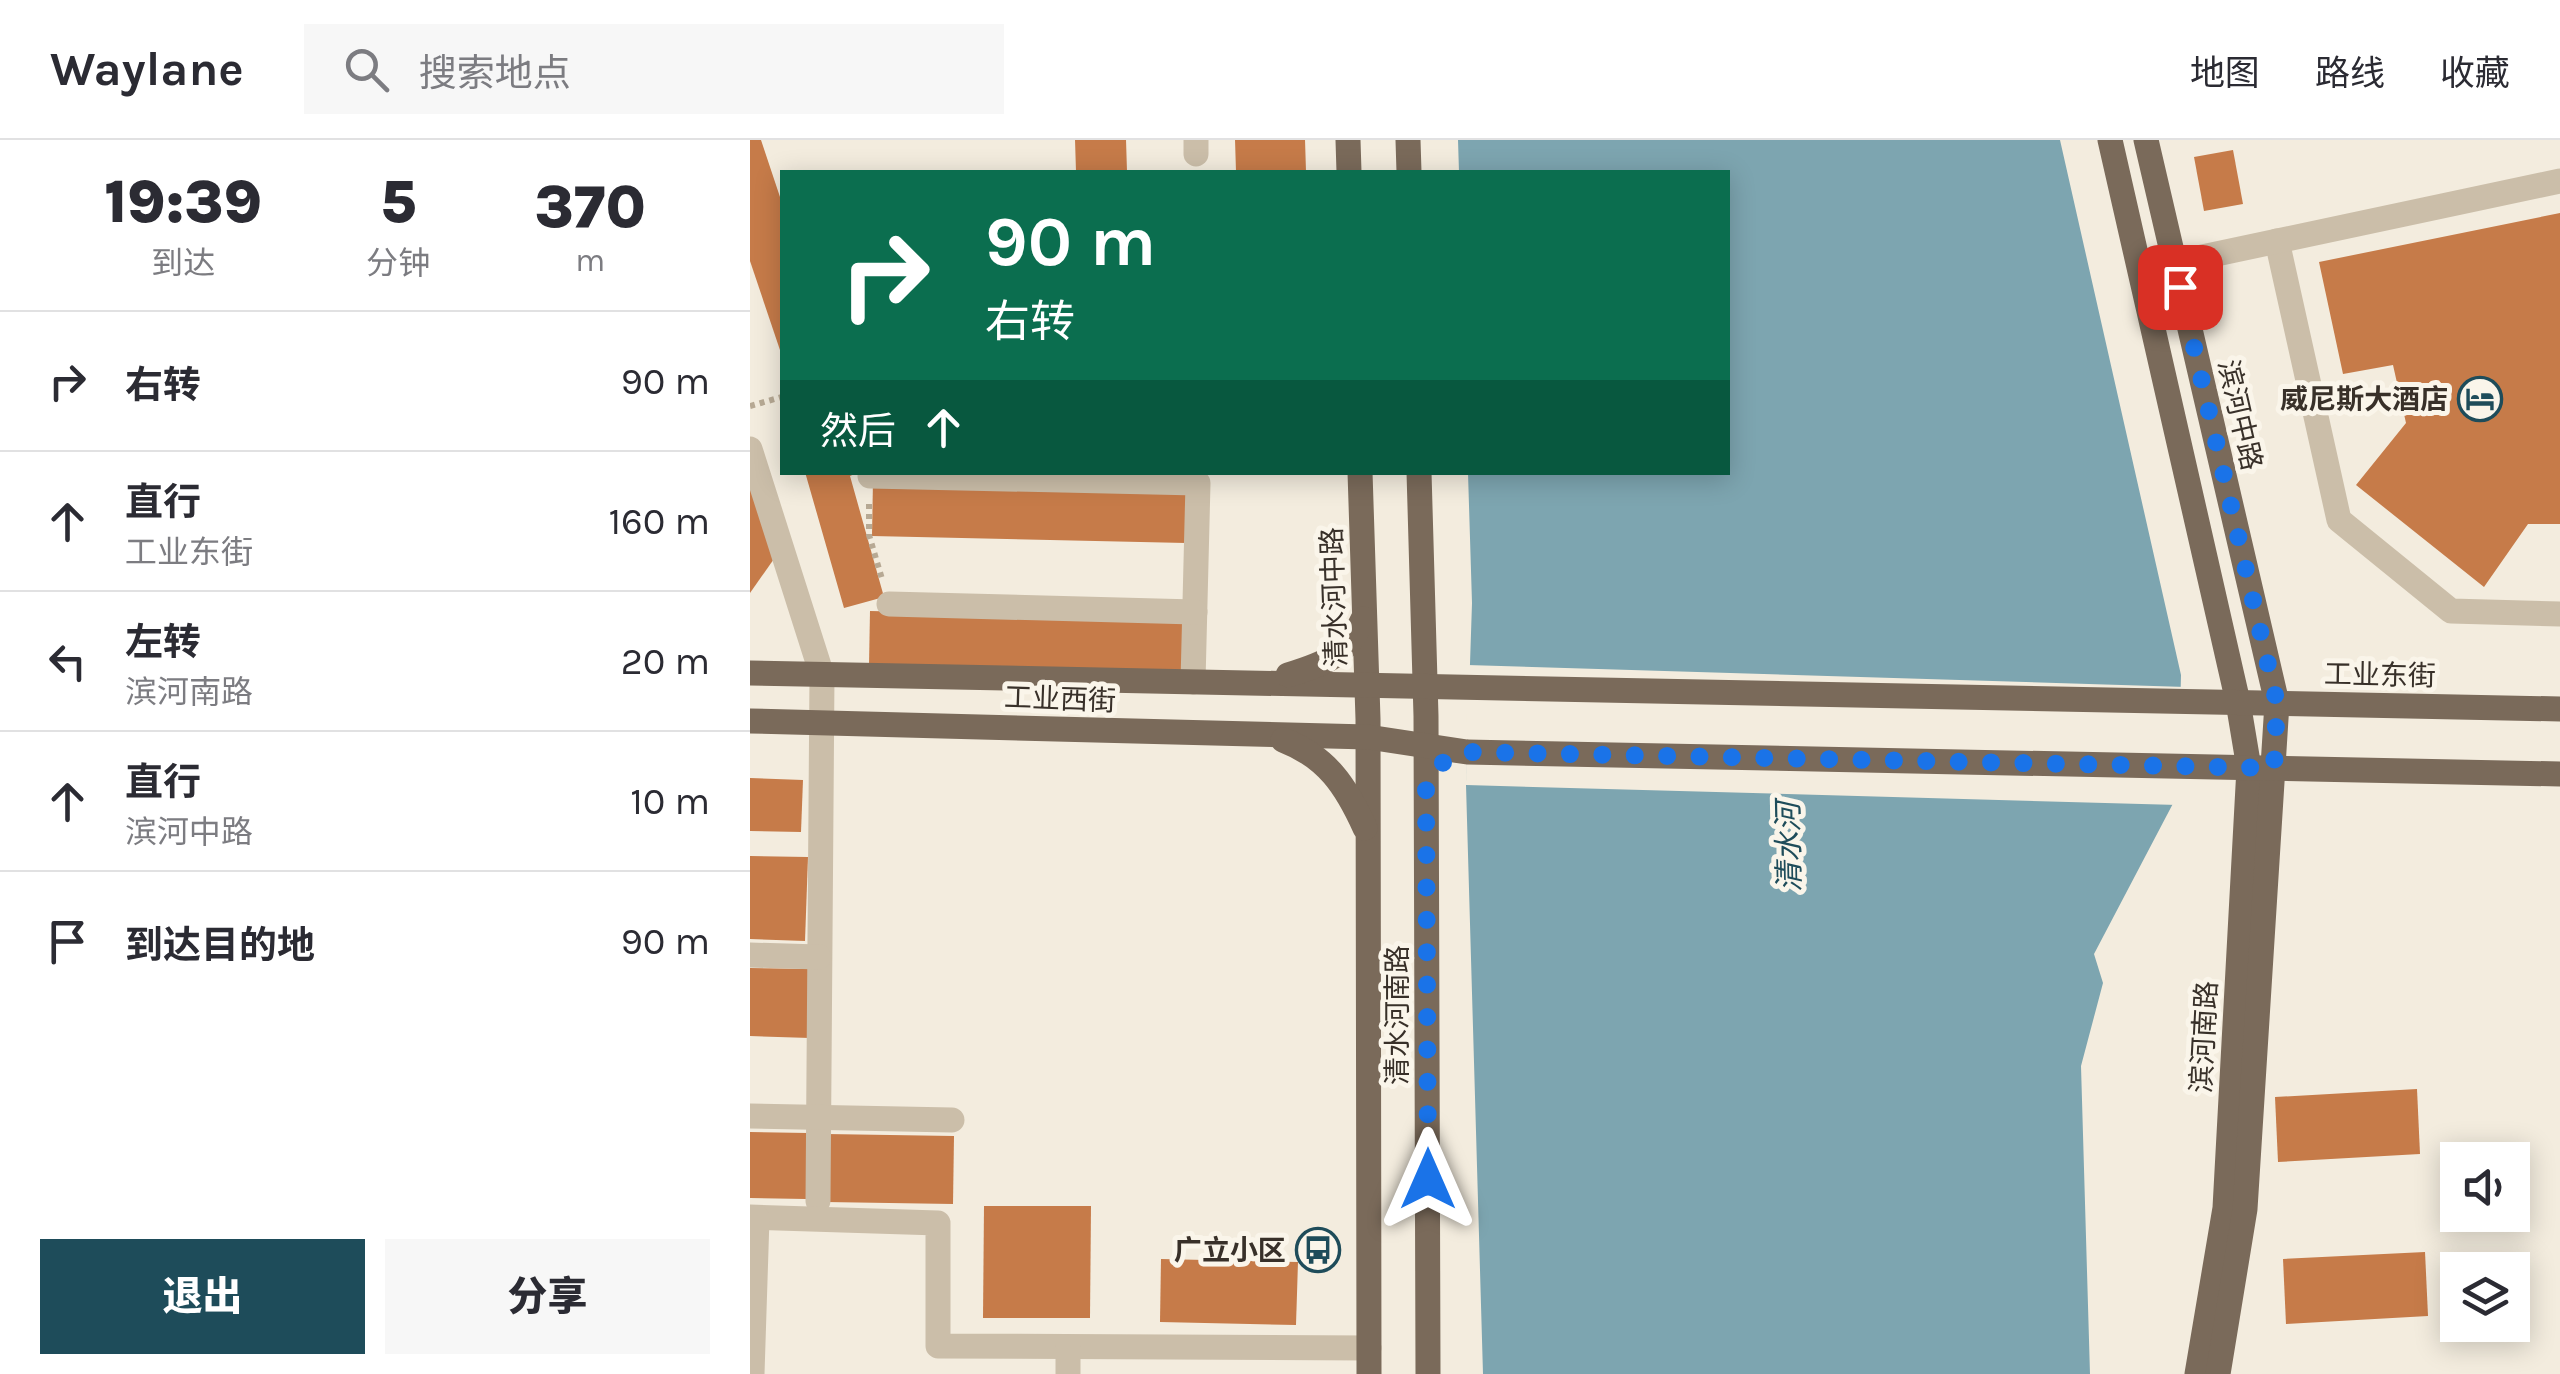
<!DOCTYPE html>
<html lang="zh">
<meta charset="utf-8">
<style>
body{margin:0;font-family:Karla,"Noto Sans SC",sans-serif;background:#f7f7f7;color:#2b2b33;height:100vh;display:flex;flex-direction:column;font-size:38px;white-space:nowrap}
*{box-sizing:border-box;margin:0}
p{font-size:32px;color:#7c7c81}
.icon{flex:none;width:55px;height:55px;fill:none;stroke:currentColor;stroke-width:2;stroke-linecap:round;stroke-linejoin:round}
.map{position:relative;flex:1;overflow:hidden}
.sheet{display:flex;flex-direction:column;background:#fff;width:750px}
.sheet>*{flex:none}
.top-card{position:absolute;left:30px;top:30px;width:950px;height:305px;border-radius:0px;box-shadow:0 5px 25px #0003;background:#0b6e4f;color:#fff;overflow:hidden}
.fabs{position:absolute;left:1690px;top:1002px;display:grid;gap:20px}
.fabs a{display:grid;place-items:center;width:90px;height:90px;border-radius:0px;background:#fff;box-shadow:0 5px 25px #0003;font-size:50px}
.pin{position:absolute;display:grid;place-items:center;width:85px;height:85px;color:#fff;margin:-42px;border-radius:20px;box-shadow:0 5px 15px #0006}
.me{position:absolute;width:110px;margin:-55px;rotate:0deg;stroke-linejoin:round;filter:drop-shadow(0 0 8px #0008)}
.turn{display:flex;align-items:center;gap:35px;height:210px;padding:0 40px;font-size:45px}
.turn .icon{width:130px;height:130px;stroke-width:2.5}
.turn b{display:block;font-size:70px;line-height:85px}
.then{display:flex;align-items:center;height:95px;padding:0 40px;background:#0003;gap:20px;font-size:38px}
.eta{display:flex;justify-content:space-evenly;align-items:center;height:170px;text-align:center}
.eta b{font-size:60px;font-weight:800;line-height:70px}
.action{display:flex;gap:20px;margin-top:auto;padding:20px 40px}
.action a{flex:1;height:115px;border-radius:0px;background:#1e4c5a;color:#fff;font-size:40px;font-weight:800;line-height:115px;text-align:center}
.action a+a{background:#f7f7f7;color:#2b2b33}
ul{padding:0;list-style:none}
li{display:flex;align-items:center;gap:30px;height:140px;padding:0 40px;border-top:2px solid #e1e1e2}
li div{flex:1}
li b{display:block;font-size:38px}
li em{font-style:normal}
header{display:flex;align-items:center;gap:60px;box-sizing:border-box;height:140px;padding:0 50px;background:#fff;border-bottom:2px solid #e1e1e2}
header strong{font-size:48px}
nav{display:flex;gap:55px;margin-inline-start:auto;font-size:35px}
.search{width:700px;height:90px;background:#f7f7f7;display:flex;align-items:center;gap:25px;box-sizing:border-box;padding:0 35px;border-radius:0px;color:#7c7c81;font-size:38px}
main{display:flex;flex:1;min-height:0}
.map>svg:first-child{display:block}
.water{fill:#7da5b0}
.pier{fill:#f3ecde}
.building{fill:#c67b49}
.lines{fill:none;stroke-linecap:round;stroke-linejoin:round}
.path{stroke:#b7a994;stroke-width:6;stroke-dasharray:5 5;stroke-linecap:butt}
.minor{stroke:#cbbea9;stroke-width:25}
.major{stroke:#7a6a5a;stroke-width:25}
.route{stroke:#1a73e8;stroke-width:18;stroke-dasharray:0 32.4}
.labels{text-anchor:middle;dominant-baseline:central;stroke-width:10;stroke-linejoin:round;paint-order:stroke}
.poi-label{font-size:28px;font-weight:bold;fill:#383029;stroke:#faf5ea;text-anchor:end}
.street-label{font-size:28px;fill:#383029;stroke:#faf5ea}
.water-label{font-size:30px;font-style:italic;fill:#1e4c5a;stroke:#faf5ea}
</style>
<header>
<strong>Waylane</strong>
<div class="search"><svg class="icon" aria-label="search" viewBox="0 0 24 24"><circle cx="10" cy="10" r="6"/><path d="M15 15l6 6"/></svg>搜索地点</div>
<nav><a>地图</a><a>路线</a><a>收藏</a></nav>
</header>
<main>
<section class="sheet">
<div class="eta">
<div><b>19:39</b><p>到达</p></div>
<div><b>5</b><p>分钟</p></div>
<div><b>370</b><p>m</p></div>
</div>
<ul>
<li><svg class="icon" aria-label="right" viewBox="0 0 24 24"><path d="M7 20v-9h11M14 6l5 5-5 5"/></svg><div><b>右转</b></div><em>90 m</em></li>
<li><svg class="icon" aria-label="ahead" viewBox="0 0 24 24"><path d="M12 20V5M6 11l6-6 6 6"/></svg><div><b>直行</b><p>工业东街</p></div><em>160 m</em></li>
<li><svg class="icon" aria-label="left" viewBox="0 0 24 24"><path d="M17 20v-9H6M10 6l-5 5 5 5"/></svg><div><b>左转</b><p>滨河南路</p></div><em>20 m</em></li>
<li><svg class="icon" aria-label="ahead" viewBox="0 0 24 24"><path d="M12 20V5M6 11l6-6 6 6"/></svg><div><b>直行</b><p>滨河中路</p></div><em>10 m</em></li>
<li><svg class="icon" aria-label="arrive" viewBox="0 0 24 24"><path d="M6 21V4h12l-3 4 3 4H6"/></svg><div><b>到达目的地</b></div><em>90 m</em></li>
</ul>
<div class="action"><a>退出</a><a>分享</a></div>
</section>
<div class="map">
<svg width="1810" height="1234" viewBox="0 0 1810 1234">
<rect width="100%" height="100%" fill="#f3ecde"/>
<polygon class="water" points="708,0 1310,0 1431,535 1428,654 1344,814 1353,843 1331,926 1340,1234 733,1234 716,645 722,463 718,333 978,332 978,32 709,32"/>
<polygon class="pier" points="717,525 1436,547 1433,655 1428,665 716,645"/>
<g class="building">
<polygon points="0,0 11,0 32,63 32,216 0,121"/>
<polygon points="325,0 376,0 377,32 326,32"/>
<polygon points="485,0 555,0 556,32 486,32"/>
<polygon points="1483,10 1493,64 1454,71 1444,17"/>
<polygon points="1810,73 1810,384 1778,384 1734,447 1606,345 1656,283 1643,225 1593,234 1569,122"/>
<polygon points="55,332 109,332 100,336 134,457 94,468"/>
<polygon points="0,337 26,416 0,453"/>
<polygon points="123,340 437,348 436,403 122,396"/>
<polygon points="120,471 434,478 433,534 119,526"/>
<polygon points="0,638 53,640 51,692 0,691"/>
<polygon points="0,716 58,717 55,801 0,799"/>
<polygon points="0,828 62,829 60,898 0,896"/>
<polygon points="1667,949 1670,1014 1528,1022 1525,957"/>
<polygon points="0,992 58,993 56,1059 0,1058"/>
<polygon points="76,994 204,996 203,1064 75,1062"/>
<polygon points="234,1066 341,1066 340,1178 233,1178"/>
<polygon points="1675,1112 1678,1176 1536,1184 1533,1119"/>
<polygon points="411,1119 548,1122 546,1185 410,1182"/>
</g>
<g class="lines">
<g class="path">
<polyline points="0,266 32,257"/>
<polyline points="119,364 119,395 132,439"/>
</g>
<g class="minor">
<polyline points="446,0 446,14"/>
<polyline points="1527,101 1589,380 1701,471 1810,474"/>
<polyline points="1424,123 1810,41"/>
<polyline points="0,309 72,535 68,1061"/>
<polyline points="120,336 448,343 443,542"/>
<polyline points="139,464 445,472"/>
<polyline points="0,815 69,817"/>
<polyline points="0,976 202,980"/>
<polyline points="0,1077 188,1083 188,1206 619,1208"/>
<polyline points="2,1234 7,1078"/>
<polyline points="318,1234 318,1207"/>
</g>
<g class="major">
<polyline points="598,0 599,32"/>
<polyline points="658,0 659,32"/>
<polyline points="1360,0 1488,562 1499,628 1475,1068 1447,1234"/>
<polyline points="1396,0 1527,563 1495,1069 1468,1234"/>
<polyline points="610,332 618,579 619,1234"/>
<polyline points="669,332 676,576 678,1234"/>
<polyline points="0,533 1810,569"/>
<path d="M538,535C574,524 597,516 613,479"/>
<polyline points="0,581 618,597 717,612 1810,634"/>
<path d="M533,600C577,617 596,646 615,688"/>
</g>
</g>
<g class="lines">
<polyline class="route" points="678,1039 676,650 694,621 717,612 1524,628 1527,563 1430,147"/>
</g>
<defs>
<symbol id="hotel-ring" viewBox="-11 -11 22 22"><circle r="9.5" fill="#faf5ea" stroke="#1e4c5a" stroke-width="1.5"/><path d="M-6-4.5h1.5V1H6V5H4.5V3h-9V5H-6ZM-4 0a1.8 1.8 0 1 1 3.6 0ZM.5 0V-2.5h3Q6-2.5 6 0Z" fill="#1e4c5a"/></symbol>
<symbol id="bus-ring" viewBox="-11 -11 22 22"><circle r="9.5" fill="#faf5ea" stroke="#1e4c5a" stroke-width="1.5"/><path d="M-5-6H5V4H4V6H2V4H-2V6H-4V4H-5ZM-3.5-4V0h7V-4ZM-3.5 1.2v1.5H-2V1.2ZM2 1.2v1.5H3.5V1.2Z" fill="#1e4c5a"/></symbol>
</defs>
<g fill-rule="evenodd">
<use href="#hotel-ring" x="1705" y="234" width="50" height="50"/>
<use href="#bus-ring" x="543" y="1085" width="50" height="50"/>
</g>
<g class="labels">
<g class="poi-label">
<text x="1698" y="259">威尼斯大酒店</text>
<text x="536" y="1110">广立小区</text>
</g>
<g class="street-label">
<text transform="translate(1490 275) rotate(77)">滨河中路</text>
<text transform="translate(584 457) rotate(-92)">清水河中路</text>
<text transform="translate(1630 535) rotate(1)">工业东街</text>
<text transform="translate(310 559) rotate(2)">工业西街</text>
<text transform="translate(647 875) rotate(-90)">清水河南路</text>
<text transform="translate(1454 897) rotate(-87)">滨河南路</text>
</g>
<g class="water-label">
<text transform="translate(1039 707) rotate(-91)">清水河</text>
</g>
</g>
</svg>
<div class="fabs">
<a><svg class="icon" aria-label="sound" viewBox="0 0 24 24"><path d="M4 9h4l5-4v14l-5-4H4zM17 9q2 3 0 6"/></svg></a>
<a><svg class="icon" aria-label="layers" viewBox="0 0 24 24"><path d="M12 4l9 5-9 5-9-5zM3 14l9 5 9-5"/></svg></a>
</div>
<div class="pin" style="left:1430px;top:147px;background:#d93025"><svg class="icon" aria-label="arrive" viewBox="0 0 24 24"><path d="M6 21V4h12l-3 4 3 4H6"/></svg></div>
<svg class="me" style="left:678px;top:1039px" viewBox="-20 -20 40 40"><path d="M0-17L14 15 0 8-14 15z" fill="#1a73e8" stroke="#fff" stroke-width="4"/></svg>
<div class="top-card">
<div class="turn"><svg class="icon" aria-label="right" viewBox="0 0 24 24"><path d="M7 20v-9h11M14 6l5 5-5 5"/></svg><div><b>90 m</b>右转</div></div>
<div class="then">然后<svg class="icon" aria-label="ahead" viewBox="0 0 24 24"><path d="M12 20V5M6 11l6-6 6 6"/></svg></div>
</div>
</div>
</main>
